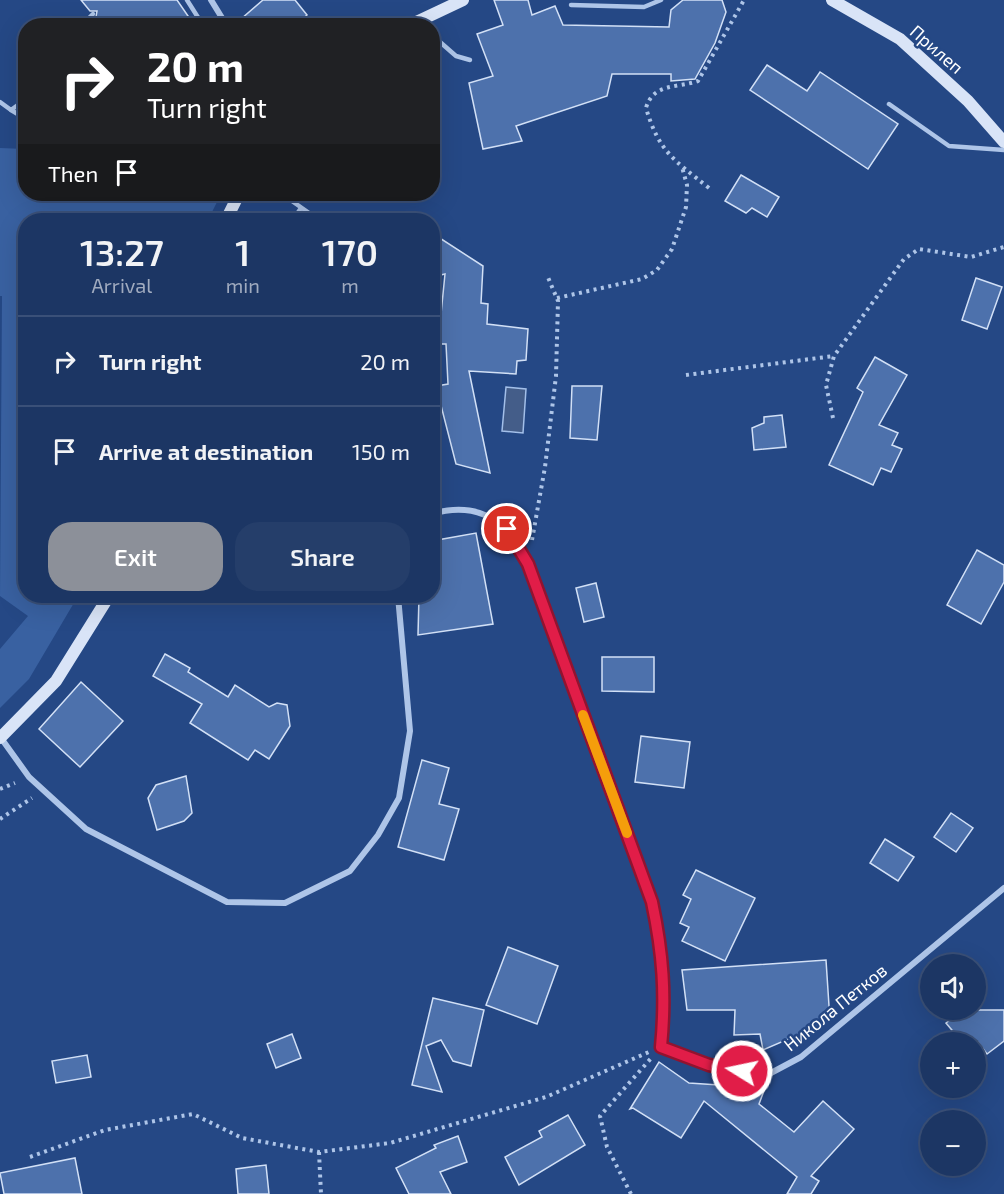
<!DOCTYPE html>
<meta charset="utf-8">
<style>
body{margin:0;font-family:"Exo 2",sans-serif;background:#253e6a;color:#f1f3f6;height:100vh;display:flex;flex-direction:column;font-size:22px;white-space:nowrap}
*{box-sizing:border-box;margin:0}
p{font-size:20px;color:#a0abbf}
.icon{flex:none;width:33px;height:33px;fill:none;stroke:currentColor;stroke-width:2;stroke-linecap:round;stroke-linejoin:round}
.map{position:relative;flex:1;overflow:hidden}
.sheet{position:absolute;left:18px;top:213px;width:422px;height:390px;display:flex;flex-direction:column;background:#1c3664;border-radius:24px;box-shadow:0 6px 24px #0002,0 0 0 2px #3a5078}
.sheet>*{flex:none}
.banner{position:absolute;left:18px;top:18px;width:422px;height:183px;border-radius:24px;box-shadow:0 6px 24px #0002,0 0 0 2px #3a5078;background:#202124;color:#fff;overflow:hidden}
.tools{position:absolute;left:920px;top:954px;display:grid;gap:12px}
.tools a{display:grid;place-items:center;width:66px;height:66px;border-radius:50%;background:#1c3664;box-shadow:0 6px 24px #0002,0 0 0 2px #3a5078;font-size:30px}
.pin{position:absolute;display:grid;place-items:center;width:51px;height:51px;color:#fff;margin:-26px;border:3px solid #fff;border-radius:50%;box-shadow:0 2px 6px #0007}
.me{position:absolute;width:66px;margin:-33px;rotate:280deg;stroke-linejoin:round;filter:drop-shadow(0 0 4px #0008)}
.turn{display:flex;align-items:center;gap:21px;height:126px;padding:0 30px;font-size:27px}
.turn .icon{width:78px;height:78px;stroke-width:2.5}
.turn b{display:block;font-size:42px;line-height:51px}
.then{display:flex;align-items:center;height:57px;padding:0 30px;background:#0003;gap:12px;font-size:22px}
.eta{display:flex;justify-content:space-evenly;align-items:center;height:102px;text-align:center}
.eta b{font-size:36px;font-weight:600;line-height:42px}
.button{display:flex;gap:12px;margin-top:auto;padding:12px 30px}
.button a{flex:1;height:69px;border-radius:24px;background:#8c9099;color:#fff;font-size:24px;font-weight:600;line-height:69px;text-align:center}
.button a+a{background:#253e6a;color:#f1f3f6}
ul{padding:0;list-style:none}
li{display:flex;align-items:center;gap:18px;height:90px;padding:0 30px;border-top:2px solid #3a5078}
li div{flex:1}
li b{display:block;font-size:22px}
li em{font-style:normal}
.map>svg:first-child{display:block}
.green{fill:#3961a1}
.water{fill:#445d89;stroke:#a3bfe9;stroke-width:1.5}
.building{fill:#4d71ac;stroke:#d2e0f6;stroke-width:1.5}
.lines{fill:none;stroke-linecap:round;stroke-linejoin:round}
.path{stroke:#aec5e8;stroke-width:4;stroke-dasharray:3 4.5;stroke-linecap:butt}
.lane{stroke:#aec5e8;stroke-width:4.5}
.street{stroke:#aec5e8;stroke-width:6}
.secondary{stroke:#d9e4f7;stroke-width:12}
.route-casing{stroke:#92132f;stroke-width:15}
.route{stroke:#e11d48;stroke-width:10}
.slow{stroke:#f59e0b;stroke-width:10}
.labels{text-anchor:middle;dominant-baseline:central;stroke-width:5;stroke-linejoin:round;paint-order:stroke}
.street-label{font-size:18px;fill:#fff;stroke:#254885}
</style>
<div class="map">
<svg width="1004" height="1194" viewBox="0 0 1004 1194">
<rect width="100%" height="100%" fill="#254885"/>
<polygon class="green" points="0,148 25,149 26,194 221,194 208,220 26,220 26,596 78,596 29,679 0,708 0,649 28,616 0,596 2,296 0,296"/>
<polygon class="water" points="506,387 526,389 523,433 502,431"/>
<g class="building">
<polygon points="81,0 177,0 188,16 178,26 104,26 96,17 97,11 90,11"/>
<polygon points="263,0 295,0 307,15 295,26 233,26"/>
<polygon points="494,0 528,0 532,15 555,6 563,25 669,27 671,10 683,0 722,0 726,12 715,43 695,79 671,81 671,74 612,74 607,96 516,126 522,141 483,149 469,83 493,76 477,34 503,25"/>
<polygon points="767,65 807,91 820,72 898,124 868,169 750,90"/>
<polygon points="741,175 779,197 767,217 752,208 746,213 725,201"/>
<polygon points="432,233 483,266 481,303 488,304 487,324 528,329 526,360 517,361 516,374 469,371 490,473 456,464 436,386 448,384 446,344 438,344 445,274 432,277"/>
<polygon points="976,278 1002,287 987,329 962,320"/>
<polygon points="875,357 907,375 879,425 898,433 892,445 902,449 891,472 881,468 873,485 829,465 863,392 857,388"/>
<polygon points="572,386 602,386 597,440 570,438"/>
<polygon points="782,415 786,447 754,450 752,428 764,423 764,417"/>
<polygon points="476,533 493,624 418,635 419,596 432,596 432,541"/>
<polygon points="977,550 1004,565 1004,582 981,624 947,605"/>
<polygon points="596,583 604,617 584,622 576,588"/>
<polygon points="165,654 190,668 188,672 228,697 235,685 269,707 277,703 287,705 290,726 269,759 255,750 248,760 190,723 202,704 153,676"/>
<polygon points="602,657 654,657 654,692 602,691"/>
<polygon points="81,682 123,721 80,767 39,729"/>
<polygon points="641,736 690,742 684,788 635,782"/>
<polygon points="422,760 449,768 439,804 459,809 444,860 398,847"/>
<polygon points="186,776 192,813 184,821 157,830 148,798 156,785"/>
<polygon points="951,813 973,828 956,852 934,837"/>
<polygon points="885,839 914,857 898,881 870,863"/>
<polygon points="696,870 755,898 725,961 682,941 689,927 680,923 691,899 683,895"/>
<polygon points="508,947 558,966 537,1024 486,1005"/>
<polygon points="826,960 830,1021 763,1050 760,1034 734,1035 735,1010 687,1010 682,970"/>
<polygon points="433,998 484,1010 471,1066 453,1061 441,1040 426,1046 442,1092 412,1085"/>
<polygon points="963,1010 1004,1010 1004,1041 987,1054 978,1042 962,1042 946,1023"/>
<polygon points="292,1034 301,1058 276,1068 267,1044"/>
<polygon points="87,1055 91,1077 56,1083 52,1061"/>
<polygon points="659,1062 689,1083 765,1088 759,1104 794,1132 823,1101 854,1129 811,1176 819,1181 811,1194 787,1194 797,1177 704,1101 681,1138 633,1108 630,1109"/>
<polygon points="568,1115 585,1145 519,1185 505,1157 542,1137 539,1131"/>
<polygon points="458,1136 467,1162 440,1172 451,1194 409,1194 396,1168 436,1148 434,1145"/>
<polygon points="75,1158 82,1194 4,1194 0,1173"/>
<polygon points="266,1165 269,1194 238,1194 236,1169"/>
</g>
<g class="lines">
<g class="path">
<path d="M709,188C674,160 659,152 646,108C653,83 678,88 698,81L744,0"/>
<polyline points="557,298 642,279 657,270 672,249 686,207 687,185 682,167"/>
<polyline points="686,375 834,356"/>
<polyline points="833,418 826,385 834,356 904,259 919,249 971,257 1004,247"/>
<polyline points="532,540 545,467 556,376 558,301 547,275"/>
<polyline points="0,789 15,783"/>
<polyline points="0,819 32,798"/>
<polyline points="319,1152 321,1194"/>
<polyline points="30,1157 105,1130 193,1114 242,1138 319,1152 390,1143 546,1097 649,1052"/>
<polyline points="631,1194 607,1147 600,1116 653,1056"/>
</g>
<g class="lane">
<polyline points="187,0 199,19 195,26"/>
<polyline points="571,5 644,7 661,0"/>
<polyline points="81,26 93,14"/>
<polyline points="432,35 456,56 470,60"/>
<polyline points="0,102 11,110 22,102 26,95"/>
<polyline points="889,104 949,146 1004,150"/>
<polyline points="11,110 26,119"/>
<polyline points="282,194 319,220"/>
<polyline points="293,220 301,208"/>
<polyline points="432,406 436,422 432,426"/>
</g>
<g class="street">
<polyline points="211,0 227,26"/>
<path d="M432,514C458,506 484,509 506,528C515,537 521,553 528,564L653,902C663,956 666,993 661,1047L709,1065L769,1074L801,1057L1004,888"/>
<polyline points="1,738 29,777 86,829 227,902 285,903 350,871 378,835 399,798 410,731 398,596"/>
</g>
<g class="secondary">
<polyline points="832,0 900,39 968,101 1004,142"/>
<polyline points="408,26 463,0"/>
<polyline points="226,220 239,194"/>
<polyline points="0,738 56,681 109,596"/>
</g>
</g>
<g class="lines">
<defs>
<path id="route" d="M507,529L528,564L652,902C663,954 666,995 661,1047L709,1065L742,1071"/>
</defs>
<use href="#route" class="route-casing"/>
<use href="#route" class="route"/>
<polyline class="slow" points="583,715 627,833"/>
</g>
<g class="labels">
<g class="street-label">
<text transform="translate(937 49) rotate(41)">Прилеп</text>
<text transform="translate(835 1007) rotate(-39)">Никола Петков</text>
</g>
</g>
</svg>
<div class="tools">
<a><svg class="icon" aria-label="sound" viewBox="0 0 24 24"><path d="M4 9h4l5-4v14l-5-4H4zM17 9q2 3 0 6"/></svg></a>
<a>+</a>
<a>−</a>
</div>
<div class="pin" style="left:507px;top:529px;background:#d93025"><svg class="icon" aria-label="arrive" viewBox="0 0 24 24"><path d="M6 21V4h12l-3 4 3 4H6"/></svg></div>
<svg class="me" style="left:742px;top:1071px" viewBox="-20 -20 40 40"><circle r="17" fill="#e11d48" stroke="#fff" stroke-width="3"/><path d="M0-11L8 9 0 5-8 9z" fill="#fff"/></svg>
<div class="banner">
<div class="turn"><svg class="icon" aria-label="right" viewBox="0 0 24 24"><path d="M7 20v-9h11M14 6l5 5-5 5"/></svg><div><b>20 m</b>Turn right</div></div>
<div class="then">Then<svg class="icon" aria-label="arrive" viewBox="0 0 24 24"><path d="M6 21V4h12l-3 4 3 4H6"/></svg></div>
</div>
<section class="sheet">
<div class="eta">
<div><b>13:27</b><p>Arrival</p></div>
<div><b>1</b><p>min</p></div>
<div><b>170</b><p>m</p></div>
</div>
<ul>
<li><svg class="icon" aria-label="right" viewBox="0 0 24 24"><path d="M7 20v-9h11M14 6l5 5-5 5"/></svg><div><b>Turn right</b></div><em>20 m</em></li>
<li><svg class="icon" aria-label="arrive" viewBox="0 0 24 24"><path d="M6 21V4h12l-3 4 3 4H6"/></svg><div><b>Arrive at destination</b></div><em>150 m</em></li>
</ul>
<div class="button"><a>Exit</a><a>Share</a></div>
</section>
</div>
